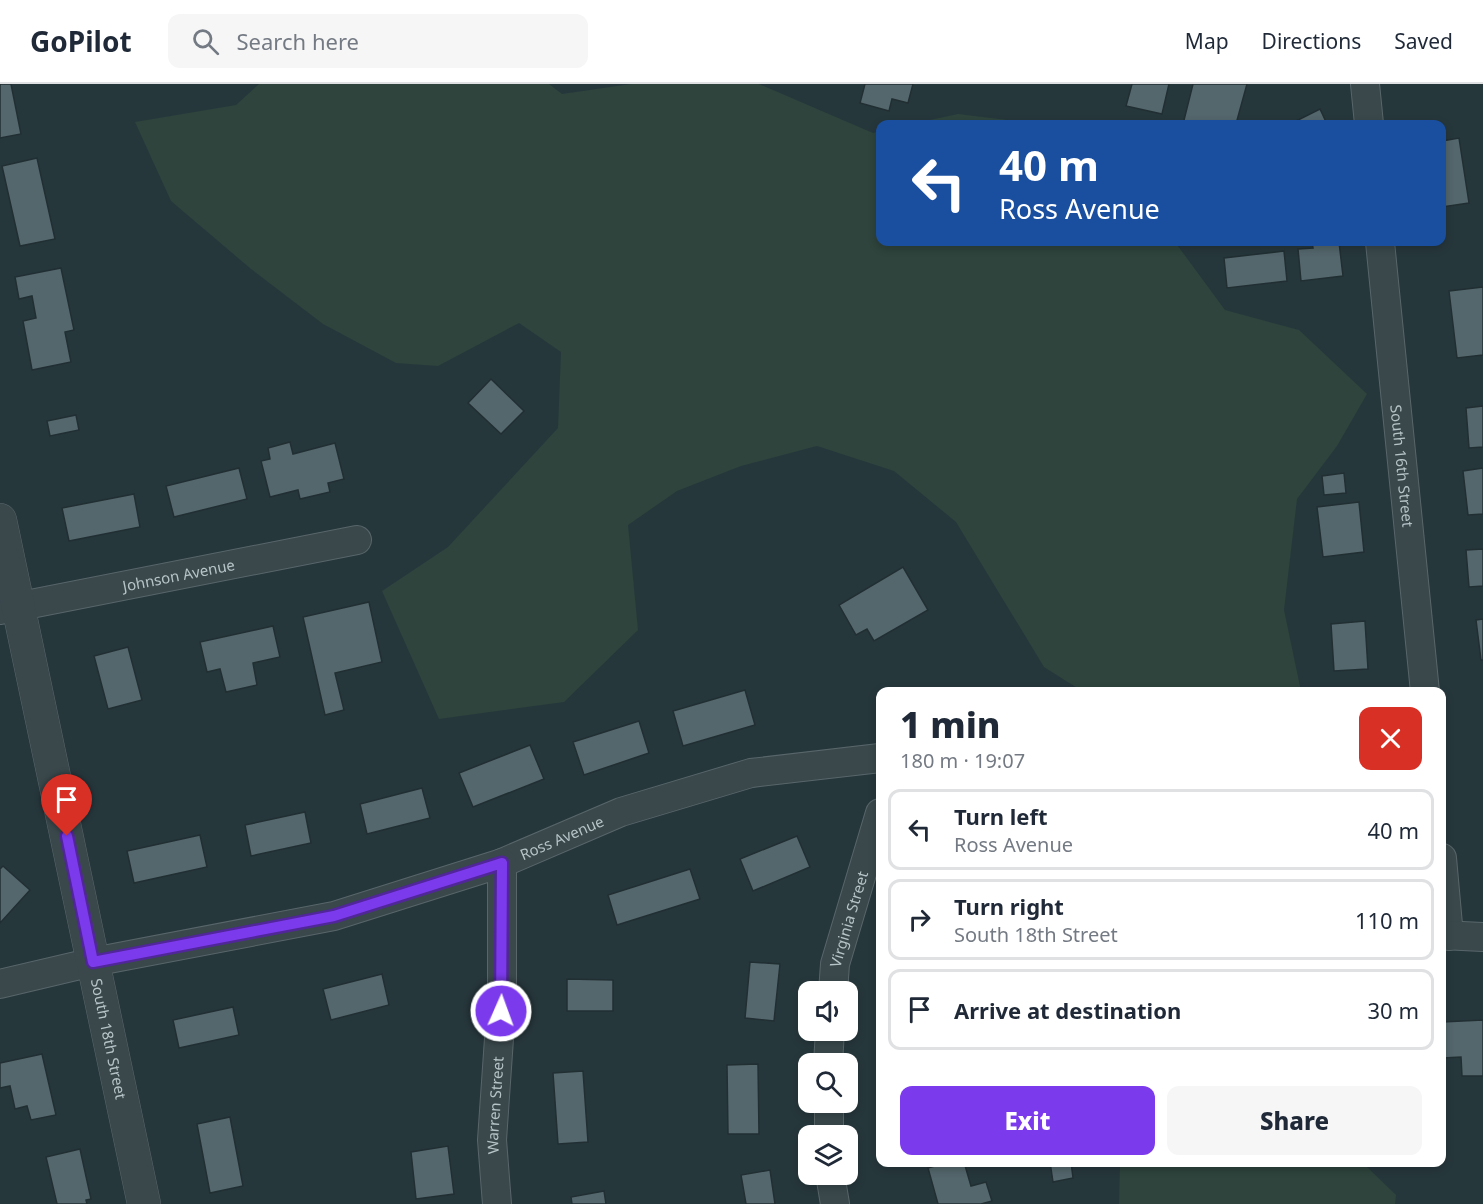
<!DOCTYPE html>
<meta charset="utf-8">
<style>
body{margin:0;font-family:"Noto Sans",sans-serif;background:#f6f6f7;color:#1f2937;height:100vh;display:flex;flex-direction:column;font-size:22px;white-space:nowrap}
*{box-sizing:border-box;margin:0}
p{font-size:20px;color:#747a83}
.icon{flex:none;width:33px;height:33px;fill:none;stroke:currentColor;stroke-width:2;stroke-linecap:round;stroke-linejoin:round}
.map{position:relative;flex:1;overflow:hidden}
.sheet{position:absolute;left:876px;top:603px;width:570px;height:480px;display:flex;flex-direction:column;background:#fff;border-radius:12px;box-shadow:0 3px 9px #0003}
.sheet>*{flex:none}
.banner{position:absolute;left:876px;top:36px;width:570px;height:126px;border-radius:12px;box-shadow:0 3px 9px #0003;background:#1a4fa0;color:#fff;overflow:hidden}
.controls{position:absolute;left:798px;top:897px;display:grid;gap:12px}
.controls a{display:grid;place-items:center;width:60px;height:60px;border-radius:12px;background:#fff;box-shadow:0 3px 9px #0003;font-size:30px}
.pin{position:absolute;display:grid;place-items:center;width:51px;height:51px;color:#fff;margin:-62px -26px;border-radius:50% 50% 50% 0;rotate:-45deg;box-shadow:0 0 6px #0007}
.pin .icon{rotate:45deg}
.me{position:absolute;width:66px;margin:-33px;rotate:2deg;stroke-linejoin:round;filter:drop-shadow(0 0 4px #0008)}
.turn{display:flex;align-items:center;gap:21px;height:126px;padding:0 24px;font-size:27px}
.turn .icon{width:78px;height:78px;stroke-width:2.5}
.turn b{display:block;font-size:42px;line-height:51px}
.round{display:grid;place-items:center;flex:none;width:63px;height:63px;border-radius:12px;background:#f6f6f7}
.summary{display:flex;align-items:center;justify-content:space-between;height:102px;padding:0 24px}
h1{font-size:36px;font-weight:800;line-height:45px}
.action{display:flex;gap:12px;margin-top:auto;padding:12px 24px}
.action a{flex:1;height:69px;border-radius:12px;background:#7c3aed;color:#fff;font-size:24px;font-weight:800;line-height:69px;text-align:center}
.action a+a{background:#f6f6f7;color:#1f2937}
ul{padding:0;list-style:none}
li{display:flex;align-items:center;gap:18px;height:81px;margin:0 12px 9px;padding:0 12px;border:3px solid #e0e1e3;border-radius:12px}
li div{flex:1}
li b{display:block;font-size:22px}
li em{font-style:normal}
header{display:flex;align-items:center;gap:36px;box-sizing:border-box;height:84px;padding:0 30px;background:#fff;border-bottom:2px solid #e0e1e3}
header strong{font-size:28px}
nav{display:flex;gap:33px;margin-inline-start:auto;font-size:21px}
.search{width:420px;height:54px;background:#f6f6f7;display:flex;align-items:center;gap:15px;box-sizing:border-box;padding:0 21px;border-radius:12px;color:#747a83;font-size:22px}
.map>svg:first-child{display:block}
.green{fill:#2e443c}
.building{fill:#54676c;stroke:#212f33;stroke-width:1.5}
.lines{fill:none;stroke-linecap:round;stroke-linejoin:round}
.minor-casing{stroke:#58666a;stroke-width:30}
.tertiary-casing{stroke:#58666a;stroke-width:34}
.minor{stroke:#3a484c;stroke-width:28}
.tertiary{stroke:#3a484c;stroke-width:33}
.route-casing{stroke:#51269a;stroke-width:15}
.route{stroke:#7c3aed;stroke-width:10}
.labels{text-anchor:middle;dominant-baseline:central;stroke-width:6;stroke-linejoin:round;paint-order:stroke}
.street-label{font-size:15px;fill:#b6c3c7;stroke:#1f2d31}
</style>
<header>
<strong>GoPilot</strong>
<div class="search"><svg class="icon" aria-label="search" viewBox="0 0 24 24"><circle cx="10" cy="10" r="6"/><path d="M15 15l6 6"/></svg>Search here</div>
<nav><a>Map</a><a>Directions</a><a>Saved</a></nav>
</header>
<div class="map">
<svg width="1483" height="1120" viewBox="0 0 1483 1120">
<rect width="100%" height="100%" fill="#26373c"/>
<g class="green">
<polygon points="259,0 549,0 562,10 631,0 759,0 873,49 880,47 880,158 1175,158 1225,226 1299,246 1367,310 1337,362 1297,415 1284,526 1301,607 1082,607 1044,583 956,438 894,387 817,362 741,382 677,407 628,441 638,546 564,618 439,635 382,507 448,463 558,344 561,268 519,239 438,282 396,279 323,240 251,185 171,117 135,38 236,21"/>
<polygon points="958,30 1041,40 911,40"/>
<polygon points="1120,1079 1363,1079 1396,1111 1395,1120 1119,1120"/>
</g>
<g class="building">
<polygon points="0,0 11,0 21,50 0,54"/>
<polygon points="865,0 913,0 908,19 892,15 889,27 860,19"/>
<polygon points="1132,0 1169,0 1162,30 1126,22"/>
<polygon points="1193,0 1247,0 1236,40 1183,40"/>
<polygon points="1320,25 1327,40 1290,40"/>
<polygon points="1459,54 1469,119 1442,123 1442,57"/>
<polygon points="37,74 55,155 20,162 2,82"/>
<polygon points="1312,158 1339,158 1343,192 1301,197 1298,165 1313,164"/>
<polygon points="1284,167 1287,197 1227,204 1224,174"/>
<polygon points="61,184 74,246 65,248 71,278 32,286 23,237 36,234 32,212 19,215 15,193"/>
<polygon points="1483,203 1483,271 1457,274 1449,207"/>
<polygon points="491,295 524,327 501,350 468,319"/>
<polygon points="1483,322 1483,363 1469,364 1466,324"/>
<polygon points="76,331 79,346 50,352 47,337"/>
<polygon points="290,358 293,370 335,359 344,395 328,399 330,408 300,415 298,406 270,413 261,377 270,375 268,364"/>
<polygon points="239,384 247,415 174,433 166,402"/>
<polygon points="1483,384 1483,430 1468,431 1463,387"/>
<polygon points="1344,389 1346,409 1324,411 1322,392"/>
<polygon points="134,410 140,443 69,457 62,424"/>
<polygon points="1359,418 1364,468 1323,473 1317,423"/>
<polygon points="1483,465 1483,502 1469,503 1466,466"/>
<polygon points="903,483 928,526 874,557 867,545 856,551 839,521"/>
<polygon points="369,518 382,578 335,589 344,626 325,631 303,533"/>
<polygon points="1483,535 1483,576 1481,576 1476,536"/>
<polygon points="1365,537 1368,585 1334,587 1331,540"/>
<polygon points="273,542 280,573 253,579 257,601 226,608 220,585 207,588 200,558"/>
<polygon points="128,563 142,616 108,625 94,572"/>
<polygon points="745,606 755,641 683,662 673,627"/>
<polygon points="639,637 649,669 584,691 573,658"/>
<polygon points="530,661 544,695 473,723 459,689"/>
<polygon points="422,704 430,734 367,750 360,720"/>
<polygon points="305,728 311,759 251,772 245,741"/>
<polygon points="200,751 207,783 134,799 127,767"/>
<polygon points="797,752 810,783 753,807 740,775"/>
<polygon points="3,782 30,806 0,839 0,785"/>
<polygon points="690,785 700,815 617,841 608,811"/>
<polygon points="750,878 780,880 774,937 745,934"/>
<polygon points="382,890 389,921 331,936 323,905"/>
<polygon points="567,895 613,896 613,927 567,927"/>
<polygon points="233,923 239,951 179,964 173,936"/>
<polygon points="1483,936 1483,992 1462,992 1461,973 1442,974 1442,938"/>
<polygon points="42,970 56,1031 31,1036 27,1022 15,1025 10,1002 0,1004 0,979"/>
<polygon points="758,980 759,1050 728,1050 727,981"/>
<polygon points="583,987 588,1058 558,1060 553,989"/>
<polygon points="230,1033 243,1102 210,1109 197,1040"/>
<polygon points="448,1062 454,1110 416,1115 411,1068"/>
<polygon points="80,1065 91,1115 86,1116 87,1120 57,1120 46,1073"/>
<polygon points="948,1078 964,1078 971,1102 986,1098 992,1117 981,1120 938,1120 928,1084"/>
<polygon points="1050,1078 1071,1078 1073,1094 1053,1098"/>
<polygon points="770,1086 775,1120 746,1120 741,1091"/>
<polygon points="604,1107 606,1120 572,1120 571,1113"/>
</g>
<g class="lines">
<defs>
<g id="minor">
<polyline points="1365,0 1369,40"/>
<path id="s1" d="M1380,158L1425,608"/>
<path id="s2" d="M0,526L357,456"/>
<polyline points="1442,774 1449,852"/>
<polyline points="1442,851 1483,853"/>
<path id="s3" d="M0,900L93,878L334,832L502,779L621,728L751,689L880,674"/>
<path id="s4" d="M833,908L835,880L880,729"/>
<polyline points="828,980 830,946"/>
<polyline points="829,1018 829,1052"/>
<polyline points="830,1090 835,1120"/>
<path id="s5" d="M497,1120L492,1056L502,911V779"/>
</g>
<g id="tertiary">
<path id="s6" d="M0,436L144,1120"/>
</g>
</defs>
<use href="#minor" class="minor-casing"/>
<use href="#tertiary" class="tertiary-casing"/>
<use href="#minor" class="minor"/>
<use href="#tertiary" class="tertiary"/>
</g>
<g class="lines">
<defs>
<polyline id="route" points="67,752 93,878 334,832 502,779 501,927"/>
</defs>
<use href="#route" class="route-casing"/>
<use href="#route" class="route"/>
</g>
<g class="labels">
<g class="street-label">
<text stroke="none"><textPath href="#s1" startOffset="225">South 16th Street</textPath></text>
<text stroke="none"><textPath href="#s2" startOffset="182">Johnson Avenue</textPath></text>
<text stroke="none"><textPath href="#s3" startOffset="582">Ross Avenue</textPath></text>
<text stroke="none"><textPath href="#s4" startOffset="75">Virginia Street</textPath></text>
<text stroke="none"><textPath href="#s6" startOffset="530">South 18th Street</textPath></text>
<text stroke="none"><textPath href="#s5" startOffset="99">Warren Street</textPath></text>
</g>
</g>
</svg>
<div class="controls">
<a><svg class="icon" aria-label="sound" viewBox="0 0 24 24"><path d="M4 9h4l5-4v14l-5-4H4zM17 9q2 3 0 6"/></svg></a>
<a><svg class="icon" aria-label="search" viewBox="0 0 24 24"><circle cx="10" cy="10" r="6"/><path d="M15 15l6 6"/></svg></a>
<a><svg class="icon" aria-label="layers" viewBox="0 0 24 24"><path d="M12 4l9 5-9 5-9-5zM3 14l9 5 9-5"/></svg></a>
</div>
<div class="pin" style="left:67px;top:752px;background:#d93025"><svg class="icon" aria-label="arrive" viewBox="0 0 24 24"><path d="M6 21V4h12l-3 4 3 4H6"/></svg></div>
<svg class="me" style="left:501px;top:927px" viewBox="-20 -20 40 40"><circle r="17" fill="#7c3aed" stroke="#fff" stroke-width="3"/><path d="M0-11L8 9 0 5-8 9z" fill="#fff"/></svg>
<div class="banner">
<div class="turn"><svg class="icon" aria-label="left" viewBox="0 0 24 24"><path d="M17 20v-9H6M10 6l-5 5 5 5"/></svg><div><b>40 m</b>Ross Avenue</div></div>
</div>
<section class="sheet">
<div class="summary"><div><h1>1 min</h1><p>180 m · 19:07</p></div><a class="round" style="background:#d93025;color:#fff"><svg class="icon" aria-label="close" viewBox="0 0 24 24"><path d="M6 6l12 12M18 6L6 18"/></svg></a></div>
<ul>
<li><svg class="icon" aria-label="left" viewBox="0 0 24 24"><path d="M17 20v-9H6M10 6l-5 5 5 5"/></svg><div><b>Turn left</b><p>Ross Avenue</p></div><em>40 m</em></li>
<li><svg class="icon" aria-label="right" viewBox="0 0 24 24"><path d="M7 20v-9h11M14 6l5 5-5 5"/></svg><div><b>Turn right</b><p>South 18th Street</p></div><em>110 m</em></li>
<li><svg class="icon" aria-label="arrive" viewBox="0 0 24 24"><path d="M6 21V4h12l-3 4 3 4H6"/></svg><div><b>Arrive at destination</b></div><em>30 m</em></li>
</ul>
<div class="action"><a>Exit</a><a>Share</a></div>
</section>
</div>
